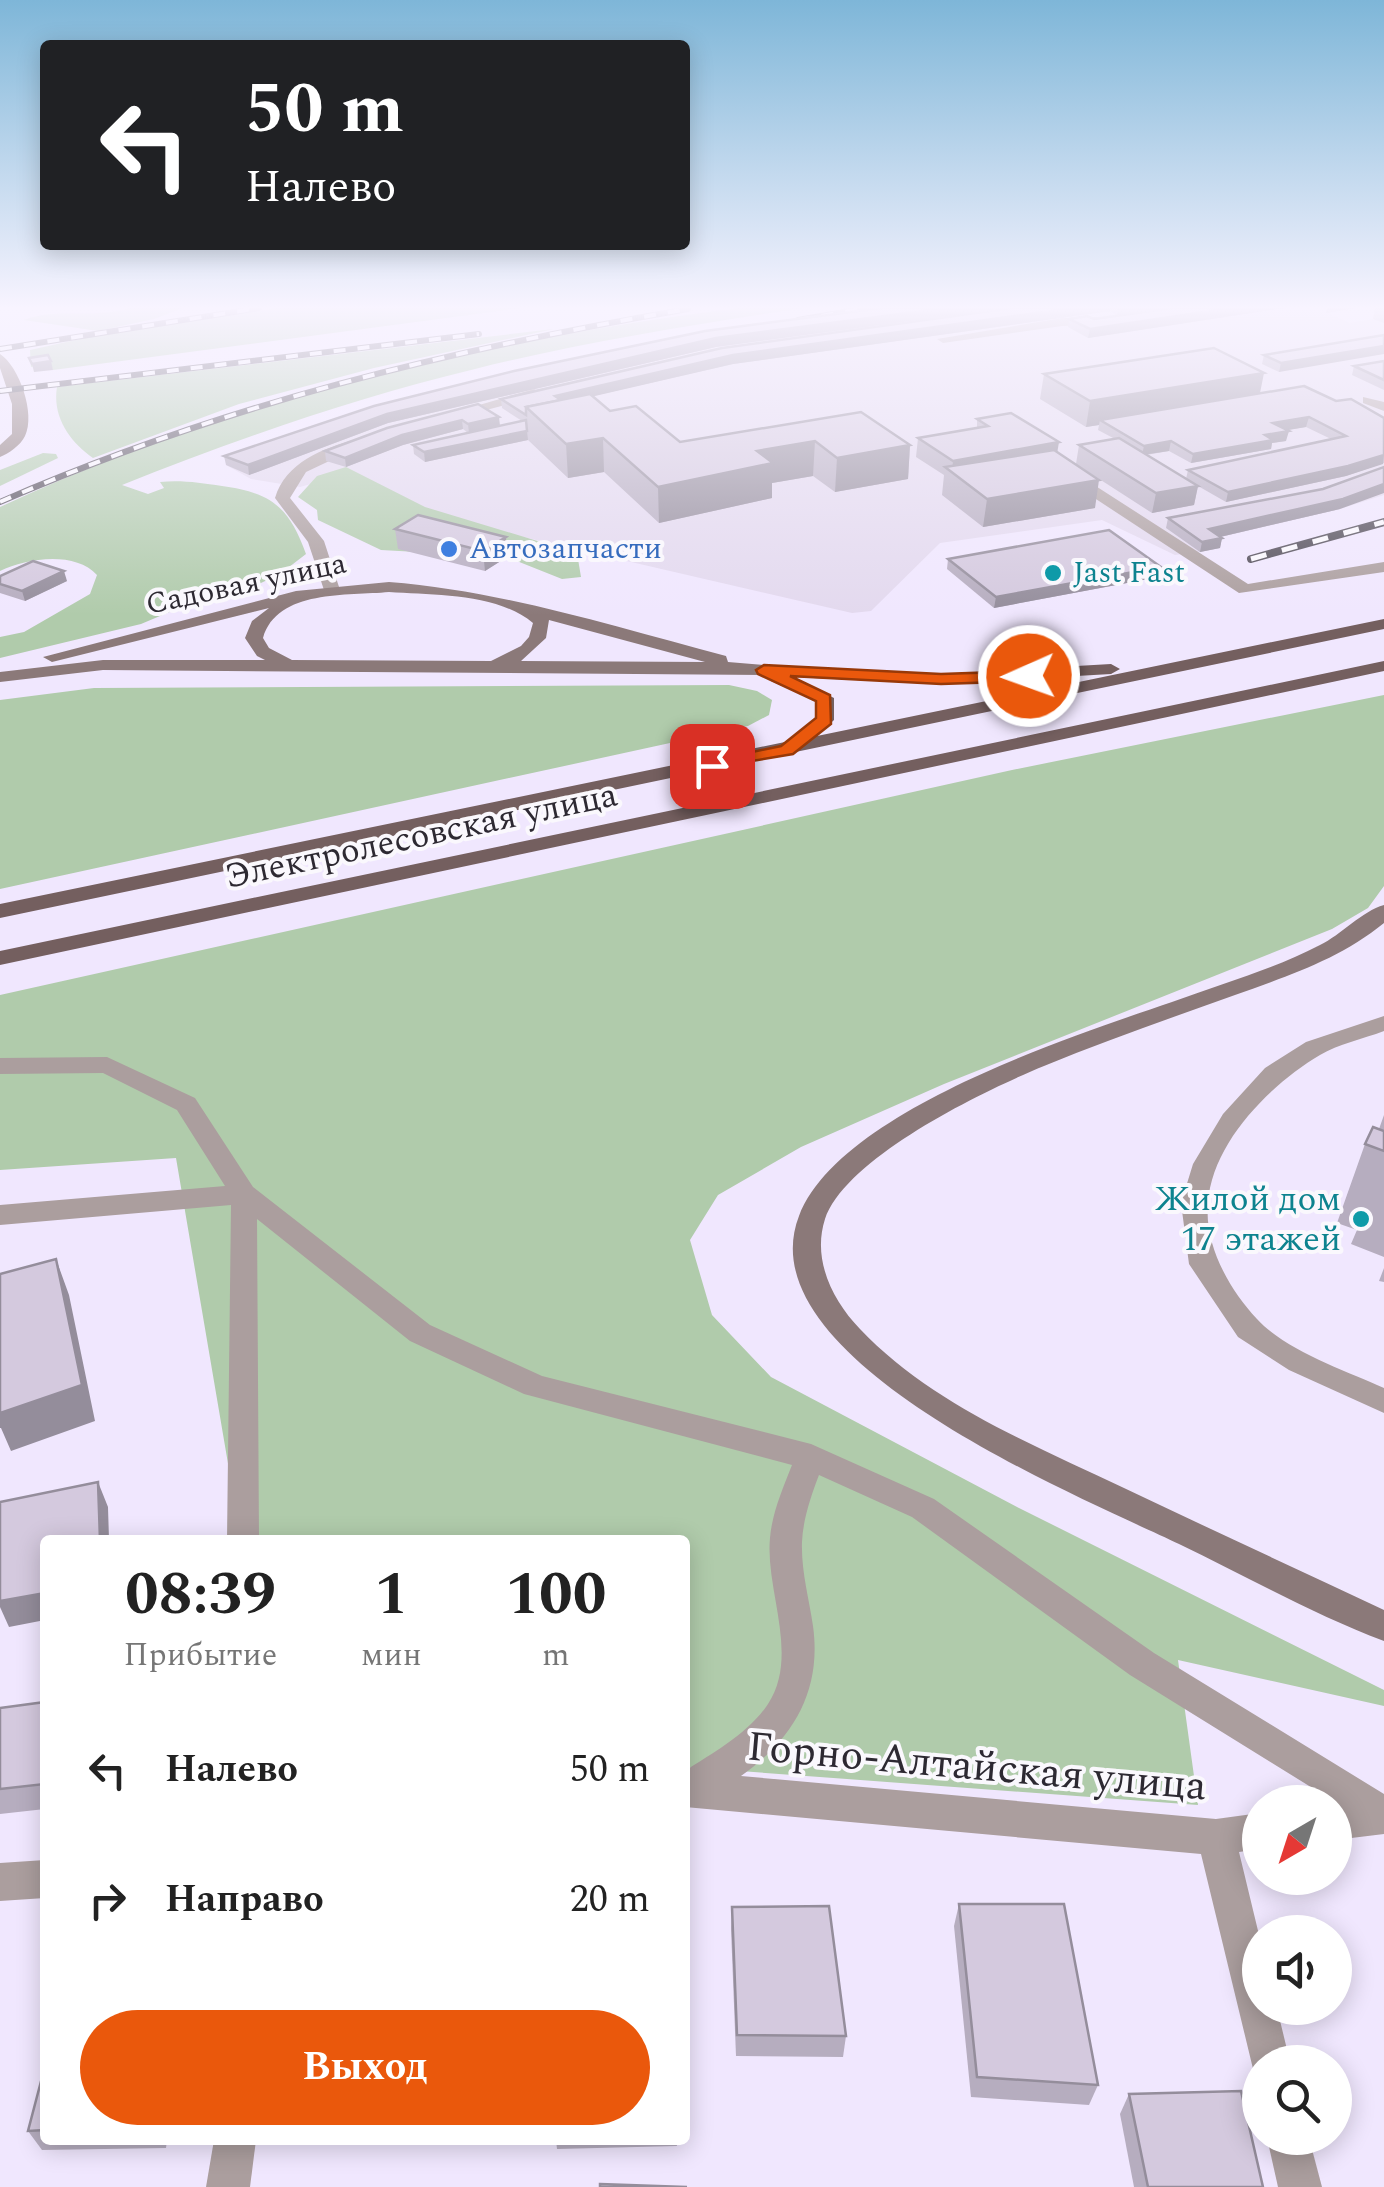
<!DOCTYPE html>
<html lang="ru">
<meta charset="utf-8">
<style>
body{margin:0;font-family:Spectral,serif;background:#f6f6f6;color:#222;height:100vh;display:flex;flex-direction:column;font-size:38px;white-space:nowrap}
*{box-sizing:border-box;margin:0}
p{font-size:32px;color:#767676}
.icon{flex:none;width:55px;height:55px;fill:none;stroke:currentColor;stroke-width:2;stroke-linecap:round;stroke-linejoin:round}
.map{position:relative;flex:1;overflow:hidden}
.side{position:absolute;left:40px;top:1535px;width:650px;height:610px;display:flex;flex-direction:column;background:#fff;border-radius:10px;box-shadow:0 5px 25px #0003}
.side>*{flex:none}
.hud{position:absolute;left:40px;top:40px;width:650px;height:210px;border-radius:10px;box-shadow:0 5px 25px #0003;background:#202124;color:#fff;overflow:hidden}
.needle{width:65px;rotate:219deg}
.tools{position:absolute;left:1242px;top:1785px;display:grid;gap:20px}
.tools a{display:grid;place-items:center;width:110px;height:110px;border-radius:50%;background:#fff;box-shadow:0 5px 25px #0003;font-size:50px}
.pin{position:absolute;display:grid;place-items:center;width:85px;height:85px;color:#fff;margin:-42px;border-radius:20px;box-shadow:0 5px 15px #0006}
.me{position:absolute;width:110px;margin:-55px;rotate:268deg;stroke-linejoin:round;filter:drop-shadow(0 0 8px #0008)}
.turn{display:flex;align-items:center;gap:35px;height:210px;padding:0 40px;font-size:45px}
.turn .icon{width:130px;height:130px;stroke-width:2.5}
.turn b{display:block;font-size:70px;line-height:85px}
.eta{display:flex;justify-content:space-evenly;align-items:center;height:170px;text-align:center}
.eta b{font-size:60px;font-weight:700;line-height:70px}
.action{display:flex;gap:20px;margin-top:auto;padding:20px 40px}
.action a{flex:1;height:115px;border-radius:60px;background:#ea580c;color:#fff;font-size:40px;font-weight:700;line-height:115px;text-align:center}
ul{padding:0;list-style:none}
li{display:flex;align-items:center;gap:30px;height:130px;padding:0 40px}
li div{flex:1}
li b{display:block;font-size:38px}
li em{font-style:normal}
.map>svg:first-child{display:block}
.industrial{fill:#e3d9ee}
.green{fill:#b0cbab}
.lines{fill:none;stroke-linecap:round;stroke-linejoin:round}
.lane{fill:#ab9e9e;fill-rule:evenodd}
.street{fill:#ab9e9e;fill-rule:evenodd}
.secondary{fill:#8b7979;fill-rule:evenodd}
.primary{fill:#745f5f;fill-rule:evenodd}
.rail-far1-casing{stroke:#504b56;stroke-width:6}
.rail-casing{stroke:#504b56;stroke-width:8}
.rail-far1{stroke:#faf8fd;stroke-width:4;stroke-dasharray:12;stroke-linecap:butt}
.rail{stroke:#faf8fd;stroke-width:5;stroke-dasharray:16;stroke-linecap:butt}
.wall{fill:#b6adbf;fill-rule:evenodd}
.shaded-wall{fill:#948d9b}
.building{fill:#d4c9de;stroke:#948d9b;stroke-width:2.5}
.route{fill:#ea580c;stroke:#983908;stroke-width:2.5}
.shop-dot{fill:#3f7fe0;stroke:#faf8fd;stroke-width:4}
.culture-dot{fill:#0f9aa8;stroke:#faf8fd;stroke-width:4}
.labels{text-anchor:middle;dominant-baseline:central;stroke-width:8;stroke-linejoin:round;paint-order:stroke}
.far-shop-label{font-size:30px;fill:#366cbe;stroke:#faf8fd;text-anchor:start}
.far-culture-label{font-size:30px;fill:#0d838f;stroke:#faf8fd;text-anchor:start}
.far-street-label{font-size:30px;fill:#2d2932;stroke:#faf8fd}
.street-label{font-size:35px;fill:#2d2932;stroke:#faf8fd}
.culture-label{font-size:35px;fill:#0d838f;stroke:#faf8fd;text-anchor:end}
.near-street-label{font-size:42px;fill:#2d2932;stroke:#faf8fd}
</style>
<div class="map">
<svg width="1384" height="2187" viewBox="0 0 1384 2187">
<rect width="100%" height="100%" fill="#f0e7fe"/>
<polygon class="industrial" points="947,308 1347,308 1349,310 1328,313 1350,323 1384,317 1384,495 1340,509 1208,540 1200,552 1175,555 1102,520 940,543 871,611 852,613 346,496 350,473 300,487 251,479 226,465 515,380"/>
<g class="green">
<path d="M129,308H183L154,319L98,331L24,320C58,307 94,319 129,308Z"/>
<polygon points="276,308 522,308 53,370 50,364 31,367 30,350 107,333"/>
<path d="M739,308H803C693,325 583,342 475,369C355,398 237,439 122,485L148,494L164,488L160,482C183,480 200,483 222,486C272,493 289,507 306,554L280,574L246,590L179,608L141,624L0,658V637L24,632L90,594L97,575C75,551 27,558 0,571V507C234,398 484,340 739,308Z"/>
<path d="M554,329L374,368L239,404L93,458C70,442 52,417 57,387Z"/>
<polygon points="43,453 56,454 58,458 0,486 0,470"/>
<polygon points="346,467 425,507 577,553 581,577 562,579 507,557 381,550 318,520 317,510 298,497 317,476"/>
<polygon points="729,685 757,691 772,700 769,715 748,726 0,889 0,700 94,688"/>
<polygon points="1384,695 1384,886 1368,908 1332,929 944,1084 801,1147 718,1195 690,1240 712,1315 771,1377 1019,1508 1384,1690 1384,1706 1178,1660 1198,1805 685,1767 685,1540 241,1540 176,1158 0,1170 0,995 1012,770"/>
</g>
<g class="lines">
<g class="lane">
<polygon points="1101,317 1105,324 1062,326 943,343 937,339 1062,318"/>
<polygon points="534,389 541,393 539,396 452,419 445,415"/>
<polygon points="1363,397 1384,402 1384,411 1363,403"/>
<path d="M356,439L361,440V446L306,472L290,498L324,541L340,590L332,595L324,590L308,542L275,498C286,462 322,449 356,439Z"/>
<polygon points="1067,474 1077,474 1248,584 1384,562 1384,572 1239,593 1067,480"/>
</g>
<g class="street">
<path d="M1384,1016V1031C1363,1039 1338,1044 1320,1055C1271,1084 1212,1142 1208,1203C1204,1245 1229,1289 1257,1319C1285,1350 1346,1371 1384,1388V1413L1289,1370L1238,1337L1189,1264L1181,1203L1193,1164L1223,1114L1265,1068L1306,1042Z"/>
<path d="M107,1057L195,1098L253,1187L430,1325L542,1376L811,1444L934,1499L1154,1653L1384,1794V1834L1335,1840V1802L1130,1675L912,1517L819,1475C811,1496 803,1519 802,1542C801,1571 809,1598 813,1626C822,1691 793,1739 741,1776L1216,1819L1260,1813V1849L1239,1852L1260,1939V2008H1277L1290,2062H1260V2078L1255,2077L1201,1854L685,1807V1771C714,1752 748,1734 768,1704C800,1655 765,1591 770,1538C772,1513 783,1488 792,1465L524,1394L410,1341L257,1219L259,1540H227L231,1205L0,1225V1205L225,1186L177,1110L103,1073L0,1074V1058Z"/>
<polygon points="45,1860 45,1898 0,1901 0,1863"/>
<polygon points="1267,2138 1309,2138 1322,2187 1278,2187"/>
<polygon points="214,2140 256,2140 250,2187 206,2187"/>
</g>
<g class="secondary">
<path d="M0,354C19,366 36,414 25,436C21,445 8,454 0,457V445L12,434V404L0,368Z"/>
<path d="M389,582C504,591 615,627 726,656L728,662L764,665L773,670L764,675L103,670L0,682V672L103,660H265L257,656L245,638L252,621L269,608L52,662L43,657L296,591ZM389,592C434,595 497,593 533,623L529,637L521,646L491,661L292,660L269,648L263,638C277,589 348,596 389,592ZM549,620L705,662L521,661L546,638Z"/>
<path d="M1384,905V923C1340,959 1288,976 1235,995C1171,1018 1107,1040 1044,1066C985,1090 846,1157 825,1219C812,1259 832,1300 860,1329C930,1403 1033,1445 1124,1488C1210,1529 1297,1569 1384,1610V1641C1314,1615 1246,1576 1179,1544C1083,1498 743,1360 799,1216C839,1111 1073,1036 1172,1002C1221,984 1274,969 1320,945C1341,935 1362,911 1384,905Z"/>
</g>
<g class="primary">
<polygon points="1384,619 1384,629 0,918 0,904 785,742 816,718 816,701 771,681 769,676 758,674 755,670 764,665 941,674 1111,664 1120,669 1111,674 941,684 792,677 834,698 834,720 817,736"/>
<polygon points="1384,661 1384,671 0,965 0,951"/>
</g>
<defs>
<g id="rail-far1">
<polyline points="798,320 867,308"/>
<polyline points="0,349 259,308"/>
<polyline points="0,391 479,334"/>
<path d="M0,502C224,404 448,350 688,309"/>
</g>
<polyline id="rail" points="1251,559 1384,522"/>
</defs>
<use href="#rail-far1" class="rail-far1-casing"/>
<use href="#rail" class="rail-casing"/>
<use href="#rail-far1" class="rail-far1"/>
<use href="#rail" class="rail"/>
</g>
<g class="wall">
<polygon points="882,308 1008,308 716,347 388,423 249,475 226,465 224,456"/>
<polygon points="1012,308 1284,308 1088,338 1068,327 1069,319 1094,319 1117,316 1110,311 733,364 593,396 610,411 680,442 861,412 910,445 908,479 835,492 813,476 772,483 772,498 659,523 604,472 568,478 528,440 425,462 414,454 413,445 468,433 463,429 403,445 346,467 326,461 325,451 478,404 500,426 522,421 502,408 501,399"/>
<polygon points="1375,308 1384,308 1384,323 1373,319"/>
<polygon points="1384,335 1279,372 1262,364 1264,355"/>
<polygon points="1384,361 1384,390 1352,375 1354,366"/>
<path d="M1044,374L1336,401L1384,418V463L1346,476L1226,502L1198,486L1194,505L1152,513L1076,464L1079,445L1115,439L1098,430L1099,425L1086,427L1040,399ZM1306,427L1331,439L1188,470L1186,479L1146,455L1169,451L1191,463L1271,449L1272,443L1286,441V430Z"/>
<polygon points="977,419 1057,452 1095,508 983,527 942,495 944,475 916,457 918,438 977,428"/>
<polygon points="1340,509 1220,537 1222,538 1220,548 1200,552 1166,528 1168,518"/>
<polygon points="395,529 507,557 485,571 398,549"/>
<polygon points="948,559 1159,577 994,608 947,569"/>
<polygon points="0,576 67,581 25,601 0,593"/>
<polygon points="1384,1115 1384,1257 1351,1244 1357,1230 1337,1223 1365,1144 1379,1129"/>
<polygon points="1384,1268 1384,1282 1379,1281"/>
<polygon points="45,1702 45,1809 0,1814 0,1708"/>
<polygon points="959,1904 1098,2085 1089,2105 971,2097 954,1926"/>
<polygon points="732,1907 846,2036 843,2057 736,2056 731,1929"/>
<polygon points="1129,2094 1263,2187 1134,2187 1120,2114"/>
<polygon points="45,2130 45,2140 167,2140 166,2148 42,2150 28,2131"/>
<polygon points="556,2140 676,2140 677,2146 557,2149"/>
</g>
<g class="shaded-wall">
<polygon points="945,308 1008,308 716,347 388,423 249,475 248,465 387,414 716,338"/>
<polygon points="1073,308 1111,308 1110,311 733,364 556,405 555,396 733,355"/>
<polygon points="1118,308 1174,308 1117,316"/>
<polygon points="1230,308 1284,308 1088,338 1090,329"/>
<polygon points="1327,308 1357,308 1326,313"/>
<polygon points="1384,346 1384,354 1279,372 1281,363"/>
<polygon points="51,361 53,370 34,372 32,364"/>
<polygon points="1264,373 1259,398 1100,420 1099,425 1086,427 1090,401"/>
<polygon points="499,417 500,426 469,433 468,424"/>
<polygon points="1309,417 1306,427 1271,433 1273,423"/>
<polygon points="462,420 463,429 403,445 346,467 345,458 402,435"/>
<polygon points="527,431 528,440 425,462 424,452"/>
<polygon points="1289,431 1286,441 1272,443 1271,449 1191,463 1193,454 1265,435"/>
<polygon points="603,438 604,472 568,478 566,444"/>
<polygon points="815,441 813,476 772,483 772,498 659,523 658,487 757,451"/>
<polygon points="1171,441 1169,451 1142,455 1144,446"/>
<polygon points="1059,442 1056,460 952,473 953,461"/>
<polygon points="910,445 908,479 835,492 837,458"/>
<polygon points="1384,455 1383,464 1346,476 1226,502 1228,492"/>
<polygon points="1099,480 1095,508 983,527 987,499"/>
<polygon points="1384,484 1384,493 1340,509 1207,540 1209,529"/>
<polygon points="1198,486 1194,505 1152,513 1156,493"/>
<polygon points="506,537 507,557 485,571 483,551"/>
<polygon points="1222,538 1220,548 1200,552 1202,542"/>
<polygon points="1161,567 1159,577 994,608 996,597"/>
<polygon points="64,571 67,581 25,601 22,591"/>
<polygon points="56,1259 69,1295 95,1421 11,1451 1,1428 0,1428 0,1413"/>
<polygon points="98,1482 108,1507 109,1540 100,1540"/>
<polygon points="45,1593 45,1620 9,1627 0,1607 0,1601"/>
</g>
<g class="building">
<polygon points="882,308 945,308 716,338 387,414 248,465 224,456 374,406 514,371 705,331"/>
<polygon points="1012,308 1073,308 733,355 555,396 561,400 526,407 526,415 501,399 722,348"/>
<polygon points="1173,308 1230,308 1090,329 1069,319 1087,316 1094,319"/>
<polygon points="1384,335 1384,346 1281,363 1264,355"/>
<polygon points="1214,348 1264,373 1090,401 1044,374"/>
<polygon points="48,355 51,361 32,364 29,358"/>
<polygon points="1384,361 1384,380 1354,366"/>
<polygon points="1304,386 1336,401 1351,399 1384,418 1384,455 1348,466 1228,492 1188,470 1346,436 1309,417 1273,423 1289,431 1265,435 1273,440 1193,454 1171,441 1144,446 1100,420"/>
<polygon points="590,394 610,411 636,406 680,442 861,412 910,445 837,458 815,441 757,451 773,463 658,487 603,438 566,444 526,407"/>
<polygon points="478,404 499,417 468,424 462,420 402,435 345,458 325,451 387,428"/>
<polygon points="1011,413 1059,442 953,461 918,438 988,426 977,419"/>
<polygon points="526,420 527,431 424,452 413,445"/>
<polygon points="1119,438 1198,486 1156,493 1079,445"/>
<polygon points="1054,450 1099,480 987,499 945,467"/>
<polygon points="1384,467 1384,484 1343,499 1209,529 1222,538 1202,542 1168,518 1323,489"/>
<polygon points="418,515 506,537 483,551 395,529"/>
<polygon points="1109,530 1161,567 996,597 948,559"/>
<polygon points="33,561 64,571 22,591 0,584 0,576"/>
<polygon points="1373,1127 1384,1131 1384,1151 1365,1144"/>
<polygon points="56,1259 82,1385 0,1413 0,1274"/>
<polygon points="98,1482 100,1540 45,1540 45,1593 0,1601 0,1502"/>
<polygon points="45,1702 45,1784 0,1789 0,1708"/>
<polygon points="959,1904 1064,1904 1098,2085 977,2077"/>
<polygon points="829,1906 846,2036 737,2035 732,1907"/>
<polygon points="45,2066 45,2130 28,2131"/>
<polygon points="1241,2091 1263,2187 1148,2187 1129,2094"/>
<polygon points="600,2184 687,2187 600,2187"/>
</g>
<linearGradient id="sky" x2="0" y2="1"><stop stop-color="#7eb6d8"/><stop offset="0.5" stop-color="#f8f4ff"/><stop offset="1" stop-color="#f8f4ff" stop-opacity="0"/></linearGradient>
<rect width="1384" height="615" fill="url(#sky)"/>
<polygon class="route" points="764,665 941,674 1029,671 1037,676 1029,681 941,684 790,676 830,695 831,724 793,754 705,769 705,762 781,746 816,718 816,701 758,674 756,670"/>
<circle class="shop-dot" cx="449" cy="549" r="10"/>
<g class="culture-dot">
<circle cx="1053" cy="573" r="10"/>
<circle cx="1361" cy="1219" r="10"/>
</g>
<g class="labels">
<g class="far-shop-label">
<text x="469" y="549">Автозапчасти</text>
</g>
<g class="far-culture-label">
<text x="1073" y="573">Jast Fast</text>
</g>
<g class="far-street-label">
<text transform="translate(246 584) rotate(-12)">Садовая улица</text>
</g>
<g class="street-label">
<text transform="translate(421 836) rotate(-12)">Электролесовская улица</text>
</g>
<g class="culture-label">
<text x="1341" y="1199">Жилой дом<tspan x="1341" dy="40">17 этажей</tspan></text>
</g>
<g class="near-street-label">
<text transform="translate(977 1767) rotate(5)">Горно-Алтайская улица</text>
</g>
</g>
</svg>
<div class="tools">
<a><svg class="needle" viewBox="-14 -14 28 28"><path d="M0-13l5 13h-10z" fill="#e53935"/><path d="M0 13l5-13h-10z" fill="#767676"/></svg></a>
<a><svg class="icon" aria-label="sound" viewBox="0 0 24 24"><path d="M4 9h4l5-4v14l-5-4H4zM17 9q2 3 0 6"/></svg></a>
<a><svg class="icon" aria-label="search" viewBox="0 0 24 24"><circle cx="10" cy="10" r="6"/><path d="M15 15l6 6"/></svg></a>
</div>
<div class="pin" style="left:712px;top:766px;background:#d93025"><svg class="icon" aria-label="arrive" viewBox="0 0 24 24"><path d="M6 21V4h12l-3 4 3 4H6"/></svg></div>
<svg class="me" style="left:1029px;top:676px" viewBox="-20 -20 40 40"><circle r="17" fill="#ea580c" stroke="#fff" stroke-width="3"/><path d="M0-11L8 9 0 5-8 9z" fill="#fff"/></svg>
<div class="hud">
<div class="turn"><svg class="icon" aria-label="left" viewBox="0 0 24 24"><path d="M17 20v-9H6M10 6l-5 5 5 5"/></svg><div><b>50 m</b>Налево</div></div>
</div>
<section class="side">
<div class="eta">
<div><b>08:39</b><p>Прибытие</p></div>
<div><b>1</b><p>мин</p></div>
<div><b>100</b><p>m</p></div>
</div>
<ul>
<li><svg class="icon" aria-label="left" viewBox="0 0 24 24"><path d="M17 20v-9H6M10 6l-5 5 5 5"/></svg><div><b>Налево</b></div><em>50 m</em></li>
<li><svg class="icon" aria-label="right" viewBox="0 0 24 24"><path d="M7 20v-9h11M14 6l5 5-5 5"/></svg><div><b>Направо</b></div><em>20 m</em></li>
</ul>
<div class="action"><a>Выход</a></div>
</section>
</div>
